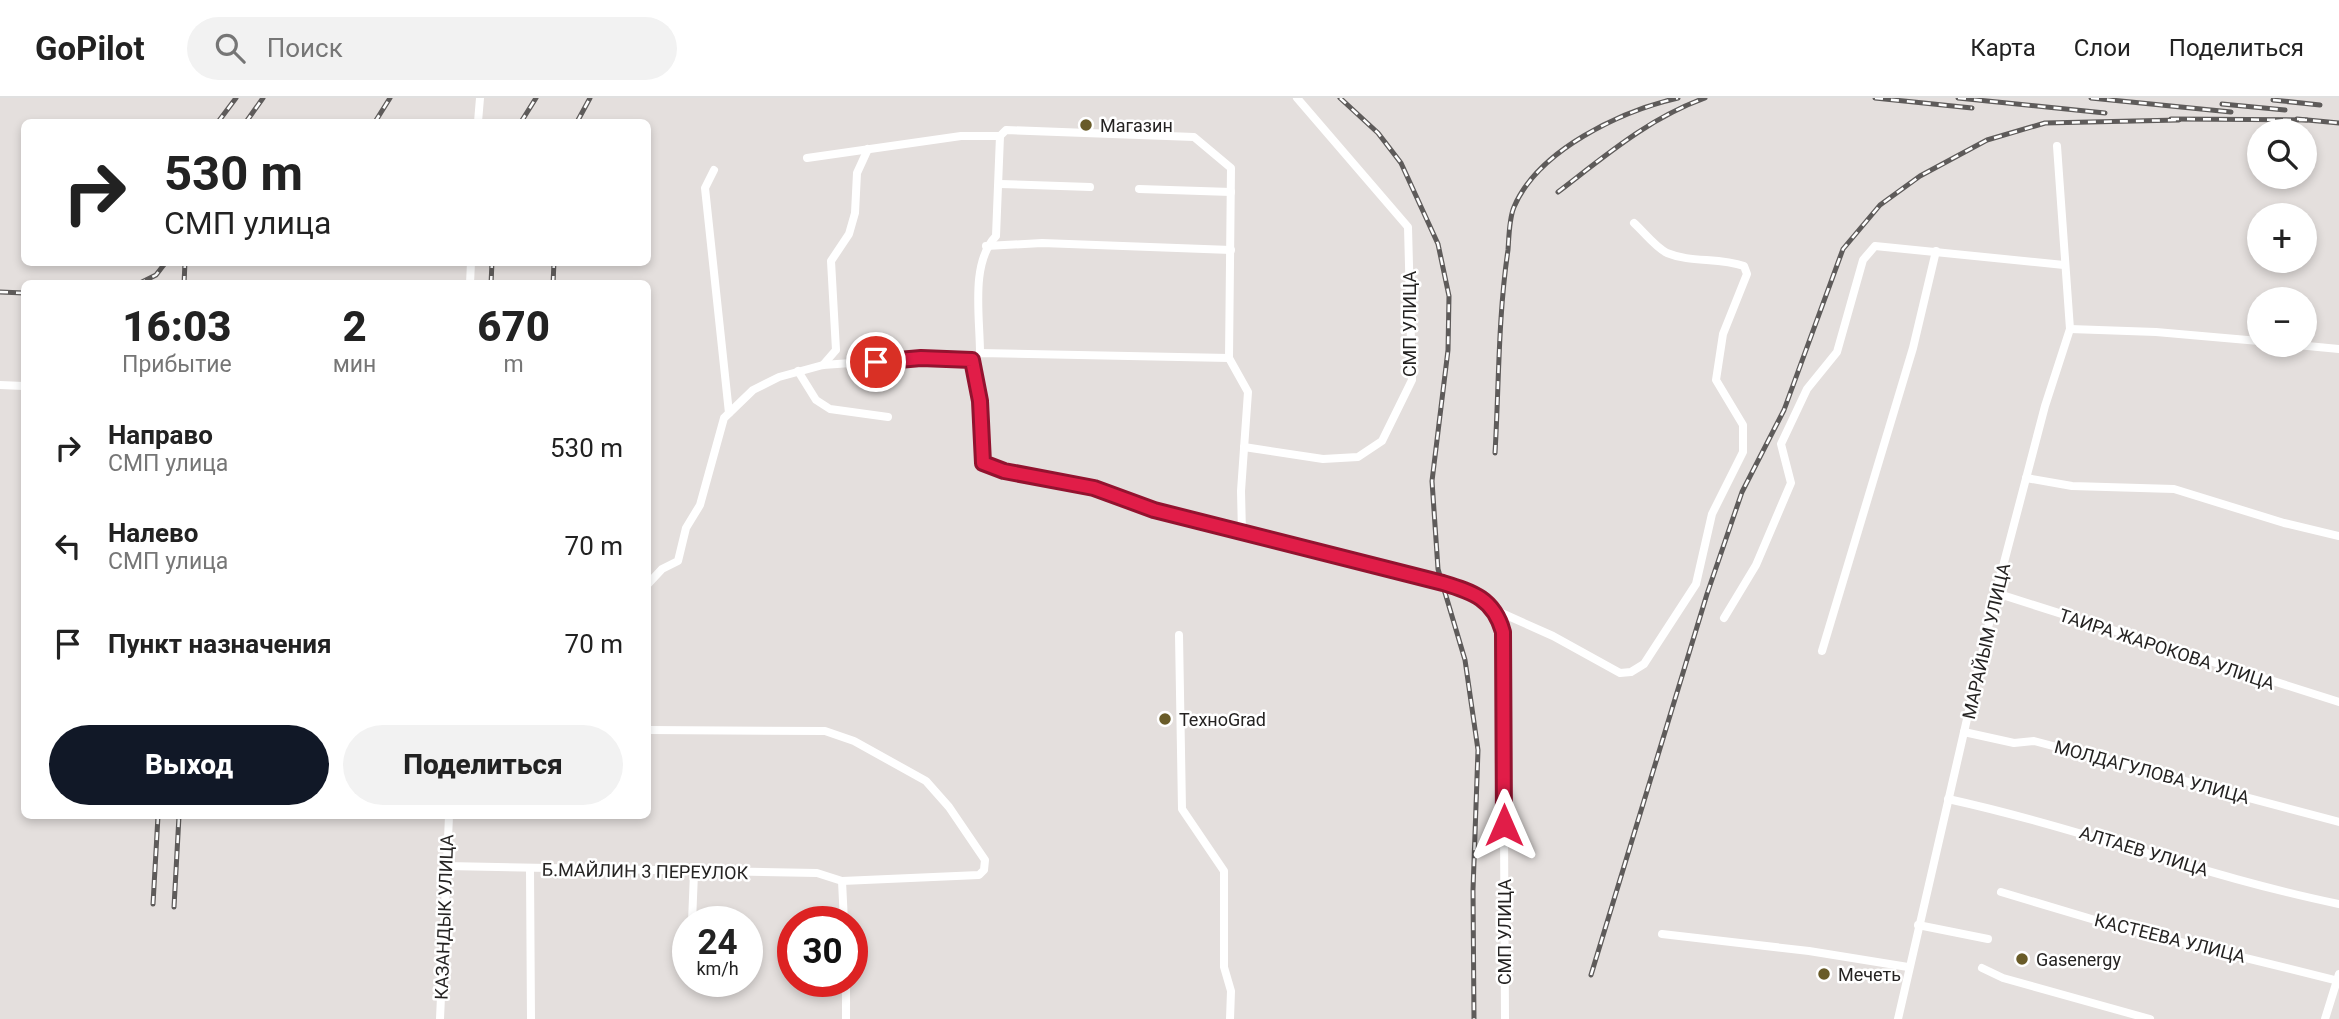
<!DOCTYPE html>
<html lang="ru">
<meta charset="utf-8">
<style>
body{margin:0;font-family:Roboto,sans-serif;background:#f2f2f2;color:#222;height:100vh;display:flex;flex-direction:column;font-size:26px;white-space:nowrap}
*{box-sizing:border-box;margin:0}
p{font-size:23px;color:#767676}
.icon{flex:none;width:38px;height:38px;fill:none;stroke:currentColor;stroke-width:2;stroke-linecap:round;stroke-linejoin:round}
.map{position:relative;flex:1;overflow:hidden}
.side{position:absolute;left:21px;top:182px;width:630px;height:539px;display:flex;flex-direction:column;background:#fff;border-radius:10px;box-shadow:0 4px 10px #0003}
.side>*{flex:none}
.top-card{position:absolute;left:21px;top:21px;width:630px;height:147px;border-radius:10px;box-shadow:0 4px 10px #0003;background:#fff;color:#222;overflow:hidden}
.buttons{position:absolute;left:2247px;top:21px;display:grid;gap:14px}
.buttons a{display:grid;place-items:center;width:70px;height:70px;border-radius:50%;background:#fff;box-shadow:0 4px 10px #0003;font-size:35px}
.speed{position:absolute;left:672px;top:808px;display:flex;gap:14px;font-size:35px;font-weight:700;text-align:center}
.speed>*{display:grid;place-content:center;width:91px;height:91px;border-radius:50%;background:#fff;box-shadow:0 4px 10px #0003;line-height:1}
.speed small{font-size:18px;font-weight:400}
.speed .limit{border:10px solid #d22;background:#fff;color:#111}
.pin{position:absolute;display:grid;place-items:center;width:60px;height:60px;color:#fff;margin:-30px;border:4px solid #fff;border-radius:50%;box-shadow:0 2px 7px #0007}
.me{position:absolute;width:77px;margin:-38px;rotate:0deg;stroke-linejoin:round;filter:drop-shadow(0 0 5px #0008)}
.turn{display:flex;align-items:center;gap:24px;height:147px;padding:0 28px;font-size:32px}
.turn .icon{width:91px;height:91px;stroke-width:2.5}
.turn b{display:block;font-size:49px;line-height:60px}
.eta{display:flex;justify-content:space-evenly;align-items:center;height:119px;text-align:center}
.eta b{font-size:42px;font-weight:800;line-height:49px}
.cta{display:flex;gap:14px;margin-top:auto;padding:14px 28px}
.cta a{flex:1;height:80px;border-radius:42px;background:#111827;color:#fff;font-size:28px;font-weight:800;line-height:80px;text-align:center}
.cta a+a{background:#f2f2f2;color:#222}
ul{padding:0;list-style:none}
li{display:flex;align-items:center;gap:21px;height:98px;padding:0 28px}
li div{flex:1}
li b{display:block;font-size:26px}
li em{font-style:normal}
header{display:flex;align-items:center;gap:42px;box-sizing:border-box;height:98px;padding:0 35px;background:#fff;border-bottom:2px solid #e0e0e0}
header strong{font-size:33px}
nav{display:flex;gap:38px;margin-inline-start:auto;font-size:24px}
.search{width:490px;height:63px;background:#f2f2f2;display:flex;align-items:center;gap:18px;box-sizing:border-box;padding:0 24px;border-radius:38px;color:#767676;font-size:26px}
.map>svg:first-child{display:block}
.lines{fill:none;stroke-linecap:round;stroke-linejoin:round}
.minor{stroke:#fff;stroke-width:8}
.rail-casing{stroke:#5e5b5a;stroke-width:5}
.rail{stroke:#fff;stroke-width:2.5;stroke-dasharray:8;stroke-linecap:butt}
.route-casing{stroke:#92132f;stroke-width:18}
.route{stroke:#e11d48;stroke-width:12}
.poi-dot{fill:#695b28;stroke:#fff;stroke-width:2.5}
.labels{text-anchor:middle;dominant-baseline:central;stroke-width:5;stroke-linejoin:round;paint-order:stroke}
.poi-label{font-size:18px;fill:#252322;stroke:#fff;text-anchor:start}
.street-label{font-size:18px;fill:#252322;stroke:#fff}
</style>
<header>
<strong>GoPilot</strong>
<div class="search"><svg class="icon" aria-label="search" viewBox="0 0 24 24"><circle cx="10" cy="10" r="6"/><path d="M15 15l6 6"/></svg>Поиск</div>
<nav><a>Карта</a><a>Слои</a><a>Поделиться</a></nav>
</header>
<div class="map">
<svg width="2339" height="921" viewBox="0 0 2339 921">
<rect width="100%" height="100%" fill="#e4dfdd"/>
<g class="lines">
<g class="minor">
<polyline points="478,24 480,0"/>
<polyline points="807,60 961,38 1000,38"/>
<polyline points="714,72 705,90 729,315"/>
<polyline points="1000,86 1090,89"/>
<polyline points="1139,91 1231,94"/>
<polyline points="986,148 1042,145 1231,152"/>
<polyline points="470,186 471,164"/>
<polyline points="2070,231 2156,234 2259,243"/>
<polyline points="2297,247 2339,251"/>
<path d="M980,255C980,219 970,165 996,138L1000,38L1006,32L1194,39L1231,70L1229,260L1248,294L1241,393L1242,435"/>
<path d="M972,262C986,293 978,331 983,365L1004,373L1094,389L1193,423L1443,485C1473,494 1494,501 1503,534L1505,921"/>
<polyline points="823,267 836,252 831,163 849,136 855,115 857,75 868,51"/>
<polyline points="798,273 816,302 830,311 888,319"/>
<polyline points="0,287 24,288"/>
<polyline points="1244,349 1323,361 1358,359 1382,343 1412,282 1408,129 1297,0"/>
<polyline points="2026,380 2072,388 2174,391 2284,425 2339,438"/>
<polyline points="648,486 662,471 678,463 686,430 700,407 724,320 753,292 779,279 823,267 921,260 972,262 980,255 1229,260"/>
<polyline points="1996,495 2339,604"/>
<path d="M1497,513L1553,538L1620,575L1631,574L1644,566L1696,486L1712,416L1743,354V327L1716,282L1723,236L1747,176L1744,168C1719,159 1691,165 1667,155C1655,149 1644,134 1634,125"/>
<polyline points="1724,520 1756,467 1791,385 1781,346 1807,291 1837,254 1863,162 1875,148 2064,167"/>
<polyline points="1179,537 1182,711 1224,773 1224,869 1231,893 1230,921"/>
<polyline points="1822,553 1913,250 1936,153"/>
<polyline points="648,632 825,633 854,643 926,683 949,709 985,762 984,772 979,777 842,783"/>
<polyline points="1964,634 2014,645 2034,643 2339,724"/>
<path d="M1948,701C2080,730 2207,779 2339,806"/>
<polyline points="446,768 817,775 842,783"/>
<polyline points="530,772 531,921"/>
<polyline points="842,783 844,824"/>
<polyline points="2001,794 2115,828 2339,883"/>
<polyline points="692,824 694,775"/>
<polyline points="1918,827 1988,841"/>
<polyline points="1662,836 1809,853 1908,869"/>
<polyline points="1982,870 2003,880 2150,921"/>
<polyline points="846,884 846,921"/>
<polyline points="804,887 846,886"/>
<polyline points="440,921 449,718"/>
<polyline points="1898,921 1996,495 2045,308 2070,231 2057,48"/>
<polyline points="2325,921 2339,876"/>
</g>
<defs>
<g id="rail">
<polyline points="1340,0 1378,35 1401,65 1438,146 1449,198 1448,252 1432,383 1438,471 1465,562 1478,652 1473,792 1474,921"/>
<polyline points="1875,0 1972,10"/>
<polyline points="1958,0 2105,15"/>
<polyline points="2091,0 2231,14"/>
<polyline points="2273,2 2320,7"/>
<polyline points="2222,6 2285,12"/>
<polyline points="2171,21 2307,22"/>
<polyline points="2297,21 2339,25"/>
<polyline points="218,24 236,0"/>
<polyline points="246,24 263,0"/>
<polyline points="375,24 390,0"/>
<polyline points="521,24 536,0"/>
<polyline points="577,24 590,0"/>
<path d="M1558,94C1605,58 1649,20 1705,0"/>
<polyline points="138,186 156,177 166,164"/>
<polyline points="184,186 185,164"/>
<polyline points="491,186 492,164"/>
<polyline points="553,186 554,164"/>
<polyline points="0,194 24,195"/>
<path d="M1495,355C1499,288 1498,219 1508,152C1509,139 1509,121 1514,109C1538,52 1621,13 1678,0"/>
<polyline points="153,806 158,718"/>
<polyline points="174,809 179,718"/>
<polyline points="1591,877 1707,496 1742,394 1784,312 1843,151 1880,107 1920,78 1987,42 2045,25 2179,22"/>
</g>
</defs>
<use href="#rail" class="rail-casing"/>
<use href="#rail" class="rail"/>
</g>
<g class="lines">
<defs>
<path id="route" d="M876,264L921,260L972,262L980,303L983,365L1004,373L1094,390L1154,412L1443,485C1473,494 1494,501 1503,534L1504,727"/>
</defs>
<use href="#route" class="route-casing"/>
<use href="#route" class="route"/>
</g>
<g class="poi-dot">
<circle cx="1086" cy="27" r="7"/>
<circle cx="1165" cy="621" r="7"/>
<circle cx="2022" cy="861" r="7"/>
<circle cx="1824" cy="876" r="7"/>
</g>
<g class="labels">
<g class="poi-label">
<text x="1100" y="27">Магазин</text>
<text x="1179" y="621">ТехноGrad</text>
<text x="2036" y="861">Gasenergy</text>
<text x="1838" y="876">Мечеть</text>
</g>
<g class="street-label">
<text transform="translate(1409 226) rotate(-90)">СМП УЛИЦА</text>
<text transform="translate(1986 543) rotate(-77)">МАРАЙЫМ УЛИЦА</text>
<text transform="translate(2167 551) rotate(18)">ТАИРА ЖАРОКОВА УЛИЦА</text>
<text transform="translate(2152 674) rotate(15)">МОЛДАГУЛОВА УЛИЦА</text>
<text transform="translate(2144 753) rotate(17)">АЛТАЕВ УЛИЦА</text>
<text transform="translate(645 773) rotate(1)">Б.МАЙЛИН 3 ПЕРЕУЛОК</text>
<text transform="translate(444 819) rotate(-88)">КАЗАНДЫК УЛИЦА</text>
<text transform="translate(1504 834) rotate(-90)">СМП УЛИЦА</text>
<text transform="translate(2170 840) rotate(14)">КАСТЕЕВА УЛИЦА</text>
</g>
</g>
</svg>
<div class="buttons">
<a><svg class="icon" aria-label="search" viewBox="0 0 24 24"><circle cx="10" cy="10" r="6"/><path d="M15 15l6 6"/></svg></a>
<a>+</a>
<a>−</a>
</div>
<div class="speed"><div>24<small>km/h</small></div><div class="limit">30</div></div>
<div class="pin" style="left:876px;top:264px;background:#d93025"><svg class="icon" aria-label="arrive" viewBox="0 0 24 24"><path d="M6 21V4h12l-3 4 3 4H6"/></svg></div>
<svg class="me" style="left:1504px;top:727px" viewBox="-20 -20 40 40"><path d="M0-17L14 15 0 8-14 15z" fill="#e11d48" stroke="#fff" stroke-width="4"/></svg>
<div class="top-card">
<div class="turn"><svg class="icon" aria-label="right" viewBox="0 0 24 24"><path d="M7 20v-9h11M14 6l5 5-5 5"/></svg><div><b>530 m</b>СМП улица</div></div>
</div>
<section class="side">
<div class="eta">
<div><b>16:03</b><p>Прибытие</p></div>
<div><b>2</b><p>мин</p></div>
<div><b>670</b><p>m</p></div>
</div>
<ul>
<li><svg class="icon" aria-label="right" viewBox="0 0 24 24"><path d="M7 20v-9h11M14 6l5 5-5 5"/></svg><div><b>Направо</b><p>СМП улица</p></div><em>530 m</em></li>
<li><svg class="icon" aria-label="left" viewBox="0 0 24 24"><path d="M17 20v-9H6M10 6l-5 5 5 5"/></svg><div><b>Налево</b><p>СМП улица</p></div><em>70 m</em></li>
<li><svg class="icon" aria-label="arrive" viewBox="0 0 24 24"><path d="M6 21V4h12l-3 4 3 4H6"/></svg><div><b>Пункт назначения</b></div><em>70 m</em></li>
</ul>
<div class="cta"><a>Выход</a><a>Поделиться</a></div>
</section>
</div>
